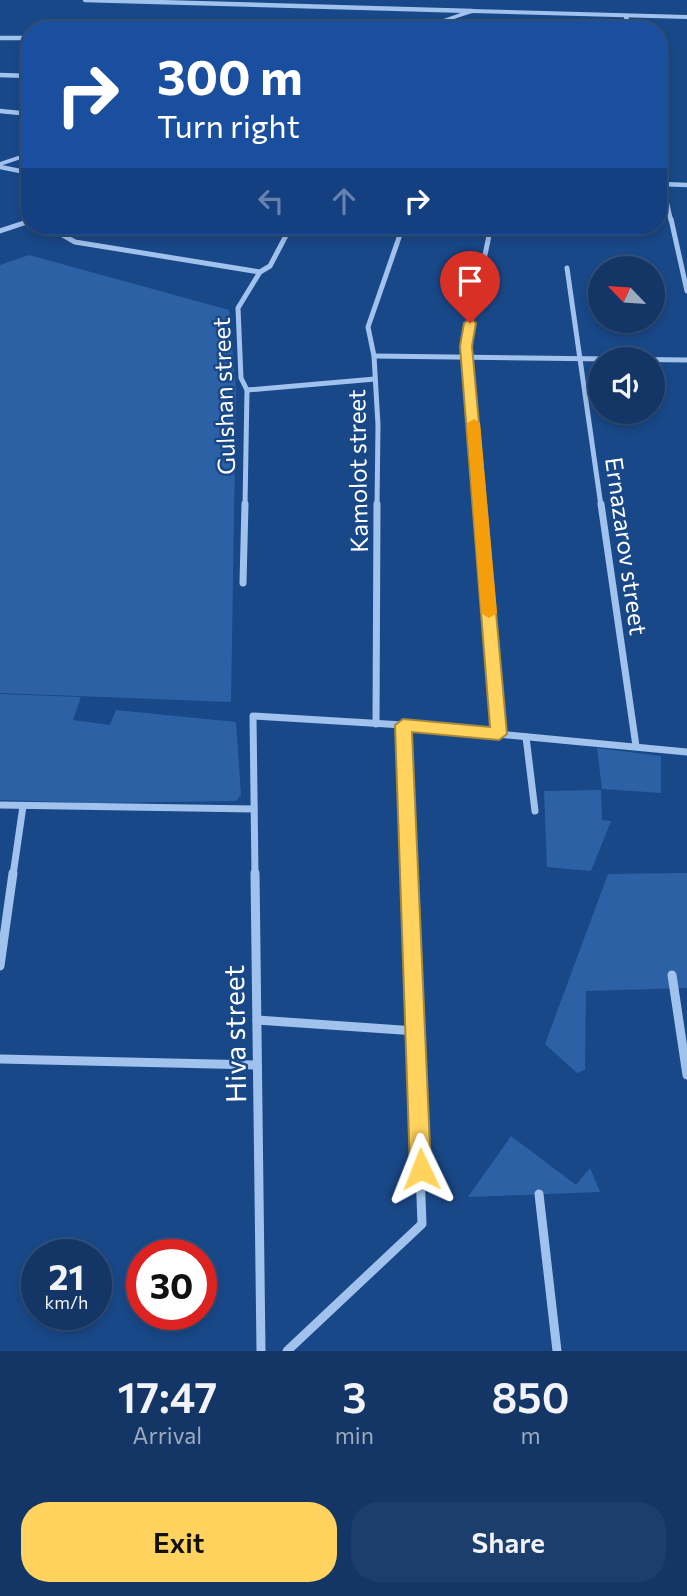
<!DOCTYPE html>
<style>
body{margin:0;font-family:Commissioner,sans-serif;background:#1c3e6c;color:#f1f3f6;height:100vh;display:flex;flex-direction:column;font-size:26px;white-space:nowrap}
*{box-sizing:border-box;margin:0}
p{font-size:23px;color:#9dabbf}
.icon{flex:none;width:38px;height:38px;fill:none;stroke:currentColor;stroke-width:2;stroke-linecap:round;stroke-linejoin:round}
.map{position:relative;height:1351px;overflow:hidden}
.side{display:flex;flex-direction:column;background:#133666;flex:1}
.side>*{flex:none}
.top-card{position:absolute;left:21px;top:21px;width:646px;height:214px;border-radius:28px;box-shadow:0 4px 10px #0003,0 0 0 2px #32507a;background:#1a4fa0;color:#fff;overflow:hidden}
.needle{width:46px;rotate:295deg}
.fabs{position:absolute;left:588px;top:256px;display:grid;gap:14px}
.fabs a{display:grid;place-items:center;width:77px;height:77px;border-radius:50%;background:#133666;box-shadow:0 4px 10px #0003,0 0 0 2px #32507a;font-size:35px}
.speed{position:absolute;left:21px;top:1239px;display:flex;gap:14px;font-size:35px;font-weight:700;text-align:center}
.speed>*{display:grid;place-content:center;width:91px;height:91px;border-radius:50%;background:#133666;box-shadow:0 4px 10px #0003,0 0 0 2px #32507a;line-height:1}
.speed small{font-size:18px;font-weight:400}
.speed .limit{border:10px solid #d22;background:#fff;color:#111}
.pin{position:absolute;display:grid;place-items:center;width:60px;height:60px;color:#fff;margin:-72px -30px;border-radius:50% 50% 50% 0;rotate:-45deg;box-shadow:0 0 7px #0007}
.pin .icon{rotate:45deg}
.me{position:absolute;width:77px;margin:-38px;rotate:358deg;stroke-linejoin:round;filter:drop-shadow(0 0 5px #0008)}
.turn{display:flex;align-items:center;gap:24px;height:147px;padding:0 21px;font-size:32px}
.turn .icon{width:91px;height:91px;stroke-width:2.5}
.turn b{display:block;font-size:49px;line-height:60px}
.lanes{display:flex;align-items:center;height:66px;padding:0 21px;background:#0003;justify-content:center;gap:35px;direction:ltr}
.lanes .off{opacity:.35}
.eta{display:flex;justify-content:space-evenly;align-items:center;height:119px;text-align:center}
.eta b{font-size:42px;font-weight:600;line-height:49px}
.button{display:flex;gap:14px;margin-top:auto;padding:14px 21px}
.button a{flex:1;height:80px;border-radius:28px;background:#ffd35d;color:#111;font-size:28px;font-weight:600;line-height:80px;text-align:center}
.button a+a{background:#1c3e6c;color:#f1f3f6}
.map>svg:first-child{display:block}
.green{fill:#2c61a6}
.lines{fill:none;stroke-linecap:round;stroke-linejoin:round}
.minor-far3{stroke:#a1c2ed;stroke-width:4.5}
.minor-far2{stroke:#a1c2ed;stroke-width:5}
.minor-far1{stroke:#a1c2ed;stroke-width:7}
.minor{stroke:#a1c2ed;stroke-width:9}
.tertiary{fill:#a1c2ed;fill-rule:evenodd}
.route{fill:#ffd35d;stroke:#a6893c;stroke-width:2}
.slow{fill:#f59e0b}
.labels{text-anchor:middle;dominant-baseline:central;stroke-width:5;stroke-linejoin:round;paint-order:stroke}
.street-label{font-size:24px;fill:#fff;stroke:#194888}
.near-street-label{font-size:28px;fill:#fff;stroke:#194888}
</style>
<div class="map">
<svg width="687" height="1351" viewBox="0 0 687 1351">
<rect width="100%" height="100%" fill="#194888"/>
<g class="green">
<polygon points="29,255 229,310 236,391 231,702 0,693 0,265"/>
<polygon points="0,694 81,697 73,720 110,725 116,710 236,722 241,795 236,801 95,803 0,800"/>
<polygon points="597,748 661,756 661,793 602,789"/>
<polygon points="601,790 602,820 611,821 591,871 547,867 544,791"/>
<polygon points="687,873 687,988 586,991 585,1070 577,1073 545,1044 608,874"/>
<polygon points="511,1136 576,1185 590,1168 600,1192 468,1197"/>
</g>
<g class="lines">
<g class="minor-far3">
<polyline points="85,0 472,11"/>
<polyline points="626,16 629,30"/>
<polyline points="0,38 30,38"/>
<polyline points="0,75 30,76"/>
<polyline points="0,111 30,114"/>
<polyline points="658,164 671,221"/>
<polyline points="0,167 30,173"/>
<polyline points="660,184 687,185"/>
</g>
<g class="minor-far2">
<polyline points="671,219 687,291"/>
<polyline points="47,226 75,242 260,272"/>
<polyline points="0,231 30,221"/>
<polyline points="567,268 601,506"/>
<polyline points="374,356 687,360"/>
<polyline points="247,390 375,379"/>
<polyline points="245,506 247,390 241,378 238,308 260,272 270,266 291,226"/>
<polyline points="377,506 378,425 374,356 368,327 403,226"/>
<polyline points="480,506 466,346 491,226"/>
</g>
<g class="minor-far1">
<polyline points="479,504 499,734"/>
<polyline points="601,504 636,746"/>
<polyline points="243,583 245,504"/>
<polyline points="376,724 377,504"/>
<polyline points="403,725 409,875"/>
<polyline points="526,737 535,811"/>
<polyline points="0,805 254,809"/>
<polyline points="13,875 23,806"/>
<polyline points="255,875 253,716 403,725 687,752"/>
</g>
<g class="minor">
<polyline points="255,873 261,1351"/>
<polyline points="0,966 13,873"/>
<polyline points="672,975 687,1075"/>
<polyline points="257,1020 416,1031"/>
<polyline points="0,1059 257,1065"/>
<polyline points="539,1194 557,1351"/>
<polyline points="287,1351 422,1224 409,873"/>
</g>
<g class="tertiary">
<polygon points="472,9 687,15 687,19 472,13 421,30 412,30"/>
<polygon points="30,152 30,156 0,166 0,162"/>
</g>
</g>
<polygon class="route" points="470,319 476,323 472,346 507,734 499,740 412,732 431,1169 428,1176 421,1179 413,1176 410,1169 395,725 403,719 490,727 460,346 464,323"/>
<polygon class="slow" points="474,419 480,423 497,613 489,618 481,613 467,423"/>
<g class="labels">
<g class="street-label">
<text transform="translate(223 396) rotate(-92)">Gulshan street</text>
<text transform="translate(357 471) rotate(-91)">Kamolot street</text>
<text transform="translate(627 546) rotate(82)">Ernazarov street</text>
</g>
<g class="near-street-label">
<text transform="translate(234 1034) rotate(-91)">Hiva street</text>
</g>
</g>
</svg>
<div class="fabs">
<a><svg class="needle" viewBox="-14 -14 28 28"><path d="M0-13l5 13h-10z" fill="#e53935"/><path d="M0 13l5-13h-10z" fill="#9dabbf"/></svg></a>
<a><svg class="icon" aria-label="sound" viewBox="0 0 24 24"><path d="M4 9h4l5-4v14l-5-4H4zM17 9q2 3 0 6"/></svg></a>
</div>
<div class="speed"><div>21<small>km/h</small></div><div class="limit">30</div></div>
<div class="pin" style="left:470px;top:323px;background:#d93025"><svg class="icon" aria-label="arrive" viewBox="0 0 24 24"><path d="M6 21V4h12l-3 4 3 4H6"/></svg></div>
<svg class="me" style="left:421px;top:1169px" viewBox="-20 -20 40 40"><path d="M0-17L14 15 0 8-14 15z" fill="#ffd35d" stroke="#fff" stroke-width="4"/></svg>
<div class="top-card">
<div class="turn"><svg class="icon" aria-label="right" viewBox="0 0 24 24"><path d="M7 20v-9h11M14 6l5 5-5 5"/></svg><div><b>300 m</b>Turn right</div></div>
<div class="lanes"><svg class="icon off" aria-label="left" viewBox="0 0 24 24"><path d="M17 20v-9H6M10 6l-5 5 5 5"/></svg><svg class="icon off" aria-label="ahead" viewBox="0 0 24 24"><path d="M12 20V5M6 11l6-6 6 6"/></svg><svg class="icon" aria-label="right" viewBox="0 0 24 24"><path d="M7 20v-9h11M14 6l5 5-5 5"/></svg></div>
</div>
</div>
<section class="side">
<div class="eta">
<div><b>17:47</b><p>Arrival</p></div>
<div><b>3</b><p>min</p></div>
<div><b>850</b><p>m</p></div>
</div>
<div class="button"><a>Exit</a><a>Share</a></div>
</section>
